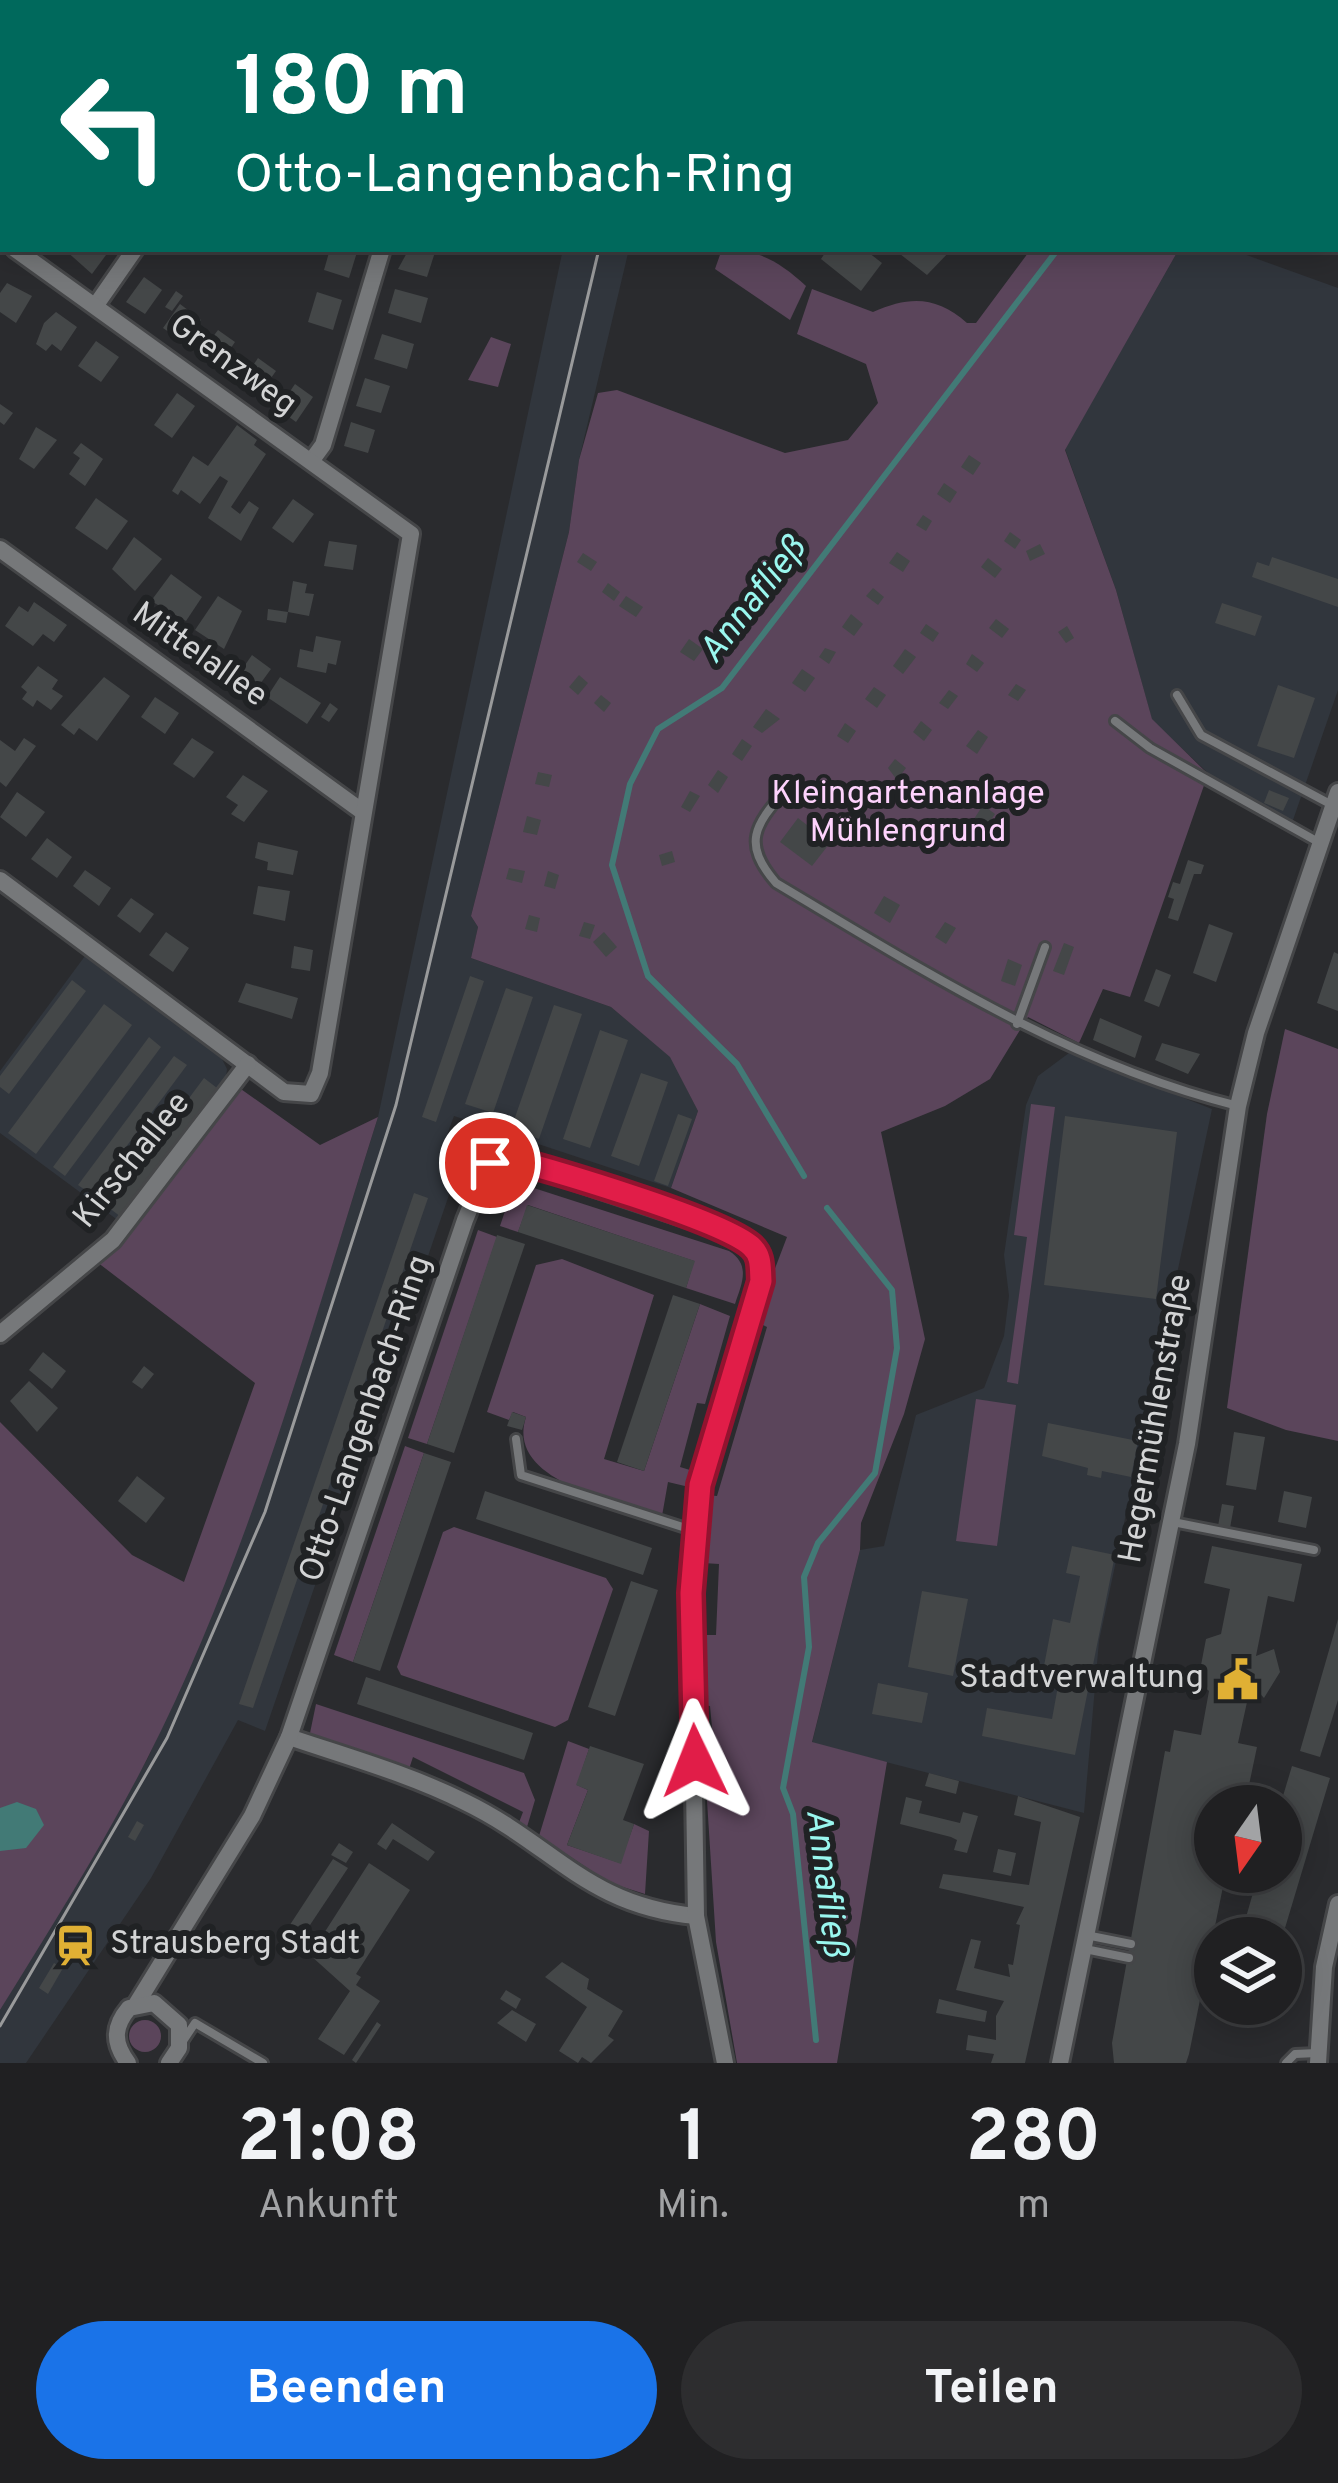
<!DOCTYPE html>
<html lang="de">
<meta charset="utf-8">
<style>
body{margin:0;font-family:Overpass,sans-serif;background:#2d2d2f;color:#f1f3f6;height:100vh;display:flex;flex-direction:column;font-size:45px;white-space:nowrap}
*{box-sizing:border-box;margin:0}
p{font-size:39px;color:#a2a3a5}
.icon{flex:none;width:66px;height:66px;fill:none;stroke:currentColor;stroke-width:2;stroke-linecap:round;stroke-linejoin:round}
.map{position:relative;height:2063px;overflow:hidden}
.details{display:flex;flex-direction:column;background:#202022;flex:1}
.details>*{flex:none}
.banner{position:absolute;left:0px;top:0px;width:1338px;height:252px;box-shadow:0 6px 30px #0003,0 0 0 3px #3d3e40;background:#00695c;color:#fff;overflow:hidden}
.needle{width:78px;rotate:194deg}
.controls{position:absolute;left:1194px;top:1785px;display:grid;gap:24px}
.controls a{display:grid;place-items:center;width:108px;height:108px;border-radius:50%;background:#202022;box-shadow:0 6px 30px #0003,0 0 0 3px #3d3e40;font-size:60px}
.pin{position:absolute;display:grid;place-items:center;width:102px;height:102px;color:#fff;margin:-51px;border:6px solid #fff;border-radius:50%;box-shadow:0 3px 12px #0007}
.me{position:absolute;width:132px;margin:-66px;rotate:358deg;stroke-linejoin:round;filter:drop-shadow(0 0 9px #0008)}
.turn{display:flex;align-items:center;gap:42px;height:252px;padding:0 36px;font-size:54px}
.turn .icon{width:156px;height:156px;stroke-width:2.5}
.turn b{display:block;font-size:84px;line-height:102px}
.eta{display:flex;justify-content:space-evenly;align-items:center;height:204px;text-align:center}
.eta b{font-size:72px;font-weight:700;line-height:84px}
.action{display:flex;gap:24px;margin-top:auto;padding:24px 36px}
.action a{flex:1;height:138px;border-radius:72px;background:#1a73e8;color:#fff;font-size:48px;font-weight:700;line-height:138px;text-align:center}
.action a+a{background:#2d2d2f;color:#f1f3f6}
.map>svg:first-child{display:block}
.built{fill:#31363d}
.green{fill:#5b455b}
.water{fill:#427a76}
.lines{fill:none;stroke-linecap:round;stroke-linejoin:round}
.stream{stroke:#427a76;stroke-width:6}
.building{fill:#444748}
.lane-casing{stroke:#454648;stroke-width:14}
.street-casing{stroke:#454648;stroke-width:22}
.lane{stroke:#76787a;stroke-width:8}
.street{stroke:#76787a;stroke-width:16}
.tram{stroke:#999a9b;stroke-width:3}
.route-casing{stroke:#92132f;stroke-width:30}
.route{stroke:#e11d48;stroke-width:21}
.labels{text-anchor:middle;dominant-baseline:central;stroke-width:12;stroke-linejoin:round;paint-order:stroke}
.street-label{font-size:33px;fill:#d3d4d5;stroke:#202224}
.park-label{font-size:33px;fill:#fed3fd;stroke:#202224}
.poi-label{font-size:33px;fill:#d3d4d5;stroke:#202224;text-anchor:end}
.water-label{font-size:36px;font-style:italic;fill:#9af7ef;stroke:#202224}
</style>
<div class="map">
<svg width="1338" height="2063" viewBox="0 0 1338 2063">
<rect width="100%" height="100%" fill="#2a2b2e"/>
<g class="built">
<polygon points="0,0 98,0 3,3 0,129"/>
<polygon points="563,249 629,249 579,460 569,532 471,916 478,927 471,958 611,1007 671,1057 698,1111 671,1188 454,1116 441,1151 461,1160 265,1731 238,1720 151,1878 26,2063 0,2063 0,2010 148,1758 209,1619 290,1399 378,1117"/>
<polygon points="1179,249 1230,249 1338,288 1338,690 1292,823 1208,773 1152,720 1116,590 1065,449"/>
<polygon points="85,956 221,1057 227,1069 225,1085 123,1224 0,1133 0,1071"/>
<polygon points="1069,1053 1212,1109 1099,1641 1084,1813 812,1743 860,1550 884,1546 916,1415 984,1388 1004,1336 1009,1296 1004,1255 1026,1105 1038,1076"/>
</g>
<g class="green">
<path d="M722,249C758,249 780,262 806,286L790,320L715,269Z"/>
<path d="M1031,249H1179L1065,450L1116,590L1152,719L1208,774L1130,997L1103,989L1079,1043L1028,1017L990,1079L945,1106L881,1132L925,1339L904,1414L861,1523L860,1550L812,1742L887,1762L837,2063H737L716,1942L706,1785L717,1781L710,1706L701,1705L700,1635H716L719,1564L703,1563L707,1495L717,1496L767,1327L755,1321L787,1237L671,1188L698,1111L670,1057L611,1007L471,958L478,927L471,916L569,532L579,460L598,393L617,390L785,453L848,440L878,403L866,364L797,334L812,289L873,312C910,296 936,296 967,323H976Z"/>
<polygon points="491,337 511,344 498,387 468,380"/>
<polygon points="1285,1029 1338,1049 1338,1441 1286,1430 1227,1408 1267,1114"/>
<path d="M238,1087L320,1145L378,1117C310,1332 250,1557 147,1759C103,1845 51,1928 0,2010V1422L132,1555L184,1582L255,1383L97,1262Z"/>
<polygon points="1031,1104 1055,1107 1018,1384 1007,1382 1027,1237 1014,1235"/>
<path d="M509,1180L729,1251C751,1265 742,1283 735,1304L686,1288L694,1261L528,1205L518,1232L500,1226L510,1196L494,1190Z"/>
<polygon points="478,1230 497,1237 427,1444 408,1438"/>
<path d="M562,1259L654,1295L604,1459L644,1471L700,1304L730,1316L705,1404L697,1403L680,1467L690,1470L689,1487L668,1482L662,1516C615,1501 505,1481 526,1417L513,1412L509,1420L487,1412L536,1265Z"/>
<polygon points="976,1399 1016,1405 997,1546 956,1541"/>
<polygon points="405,1446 424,1453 353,1662 334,1655"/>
<polygon points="454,1527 606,1578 613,1589 568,1720 555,1727 401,1675 397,1667 443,1532"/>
<polygon points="316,1704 524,1773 535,1800 527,1827 518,1825 523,1812 413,1757 408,1772 310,1733"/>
<polygon points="568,1741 589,1749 577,1785 588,1790 567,1845 620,1863 634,1824 649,1831 645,1894 610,1883 539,1836"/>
<circle cx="145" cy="2036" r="16"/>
</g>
<polygon class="water" points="17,1802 36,1809 44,1825 26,1848 0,1851 0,1808"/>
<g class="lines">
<g class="stream">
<polyline points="1198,3 1198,0"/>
<polyline points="804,1176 737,1064 648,976 612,865 630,784 658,729 722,688 1058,249"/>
<polyline points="816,2040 793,1814 783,1788 809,1647 804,1577 818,1543 875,1473 897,1348 892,1290 827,1208"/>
</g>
</g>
<g class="building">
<polygon points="64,249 97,249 106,255 92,274"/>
<polygon points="330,249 358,249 349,278 324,270"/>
<polygon points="409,249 436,249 427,277 398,269"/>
<polygon points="821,249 864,249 882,263 861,291 821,259 825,253"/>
<polygon points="903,249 952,249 927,275 900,254"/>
<polygon points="144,277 162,290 145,314 126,302"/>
<polygon points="7,283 32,296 16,323 0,312 0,293"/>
<polygon points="395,289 428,298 421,323 388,313"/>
<polygon points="176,291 183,296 172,311 165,307"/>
<polygon points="317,292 342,300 333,330 308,322"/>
<polygon points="180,304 201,320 185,343 163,328"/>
<polygon points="56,312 77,327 61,351 52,344 46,351 36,344 44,323"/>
<polygon points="218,330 235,342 218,367 200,354"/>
<polygon points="382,334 414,344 407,369 374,359"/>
<polygon points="96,341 119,357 101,382 78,366"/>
<polygon points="258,358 276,371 259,395 241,383"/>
<polygon points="365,378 390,386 381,413 356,406"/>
<polygon points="295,384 313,397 296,422 278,409"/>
<polygon points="275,390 283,396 275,407 267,402"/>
<polygon points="177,393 195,406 172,438 154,425"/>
<polygon points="0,404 13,413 4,425 0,422"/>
<polygon points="351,422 375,430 368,453 344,446"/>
<polygon points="237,425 257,440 254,445 266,454 231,507 240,514 249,501 259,508 241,541 208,518 228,481 220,476 200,504 181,490 178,495 172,491 193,456 208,466"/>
<polygon points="36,427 57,440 34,469 19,459"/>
<polygon points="81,443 103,459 85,486 69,474 80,458 73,453"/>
<polygon points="969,455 981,463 973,475 961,467"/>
<polygon points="944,483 957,492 950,503 937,494"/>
<polygon points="96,498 128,521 107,550 75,528"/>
<polygon points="293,499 314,514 293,543 272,528"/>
<polygon points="923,515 932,521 926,531 916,525"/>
<polygon points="1010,532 1021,540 1015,549 1004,541"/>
<polygon points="134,537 162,559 135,591 112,569"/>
<polygon points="329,541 357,545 353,570 324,566"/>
<polygon points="1040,544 1045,554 1030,561 1026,551"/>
<polygon points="897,552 910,561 903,572 889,563"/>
<polygon points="583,553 597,562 591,571 577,562"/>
<polygon points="1272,557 1338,579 1338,607 1252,577 1257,562 1269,566"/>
<polygon points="988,558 1002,569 995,578 981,567"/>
<polygon points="171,574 202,597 186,621 151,601"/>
<polygon points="293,581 307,584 305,593 314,594 309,616 288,612 286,623 267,620 268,609 288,612"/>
<polygon points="608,583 620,592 614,601 602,592"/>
<polygon points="873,588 884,597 878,605 866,596"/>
<polygon points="218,596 242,611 224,649 195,630"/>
<polygon points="626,596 643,607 636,617 619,606"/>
<polygon points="34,602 67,625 54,642 43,634 33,646 5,626 19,606 28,612"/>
<polygon points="1222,603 1262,616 1255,636 1215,623"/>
<polygon points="851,614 863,624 854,636 842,627"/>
<polygon points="996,619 1009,629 1002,638 989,628"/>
<polygon points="926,624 939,633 933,642 920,633"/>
<polygon points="1067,626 1074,638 1066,643 1058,632"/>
<polygon points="316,636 341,641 336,665 328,663 326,673 297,667 300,649 313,652"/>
<polygon points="689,639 703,649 694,661 680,652"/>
<polygon points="825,648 836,652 829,664 819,657"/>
<polygon points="905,649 916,657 903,674 893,666"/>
<polygon points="972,654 984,663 977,672 966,664"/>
<polygon points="252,655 271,669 255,691 236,678"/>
<polygon points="38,666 58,680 52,689 63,696 51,710 37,700 33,707 22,699 27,692 21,687"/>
<polygon points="802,669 815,678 805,692 792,683"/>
<polygon points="579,675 588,683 578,695 569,687"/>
<polygon points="104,677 130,696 97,741 79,728 74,735 61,725"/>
<polygon points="280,677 321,703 307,724 267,697"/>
<polygon points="1016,684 1026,690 1018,701 1008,695"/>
<polygon points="1278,685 1315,698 1294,758 1257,746"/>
<polygon points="874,687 886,695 877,708 865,699"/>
<polygon points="949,690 958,696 948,709 939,703"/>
<polygon points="601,695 611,703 604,712 594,703"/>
<polygon points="155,697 179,713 165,734 141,717"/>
<polygon points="330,703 338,709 329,722 321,717"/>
<polygon points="766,709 780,719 762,733 753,727"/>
<polygon points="921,721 932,730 924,741 913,732"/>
<polygon points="845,723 856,731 848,743 837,736"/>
<polygon points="978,730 988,737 977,754 966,746"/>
<polygon points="24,738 36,746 6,787 0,782 0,740 15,751"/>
<polygon points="192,738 214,752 194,778 173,764"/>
<polygon points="742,739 752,746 742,761 732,754"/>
<polygon points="895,759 906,768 897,780 888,768"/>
<polygon points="718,770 728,777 718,793 708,785"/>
<polygon points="538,772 552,775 549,787 535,784"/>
<polygon points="243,775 268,791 244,822 231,814 238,805 226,797"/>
<polygon points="941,784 953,792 947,800 935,792"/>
<polygon points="1269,790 1289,798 1283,811 1264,803"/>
<polygon points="690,791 700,796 690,812 681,807"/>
<polygon points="17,792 45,812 26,837 0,817"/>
<polygon points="983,805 995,814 986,827 974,819"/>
<polygon points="527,816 541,820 537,835 523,832"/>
<polygon points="798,818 830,843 812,866 780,842"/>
<polygon points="47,838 72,857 57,878 31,859"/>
<polygon points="258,842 298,851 293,875 267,870 268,862 255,858"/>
<polygon points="672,851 675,862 662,866 659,855"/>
<polygon points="1188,860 1204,865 1201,874 1194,874 1178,921 1168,918 1174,899 1168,897 1173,882 1180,884"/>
<polygon points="509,868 525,871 522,883 506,879"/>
<polygon points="85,870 111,888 99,906 73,886"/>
<polygon points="548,871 559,875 555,889 544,886"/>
<polygon points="258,886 290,891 285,921 253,914"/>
<polygon points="884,896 900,905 890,923 874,913"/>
<polygon points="131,898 154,914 140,933 117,916"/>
<polygon points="529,915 540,918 537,932 525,929"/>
<polygon points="584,922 595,925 590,939 579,936"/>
<polygon points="945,922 956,928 946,944 935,937"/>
<polygon points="1209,924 1233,933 1216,982 1193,973"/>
<polygon points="166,932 189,948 173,972 149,955"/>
<polygon points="604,932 617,947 606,957 593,942"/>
<polygon points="1064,943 1074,947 1064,975 1053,971"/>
<polygon points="294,946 313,950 310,971 291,968"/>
<polygon points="1334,952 1338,954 1338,1011 1317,1003"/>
<polygon points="1008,959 1022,965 1015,986 1001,981"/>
<polygon points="1156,969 1171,975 1159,1007 1144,1001"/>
<polygon points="470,976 484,981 436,1122 422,1117"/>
<polygon points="72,980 86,991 9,1094 0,1087 0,1076"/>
<polygon points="246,983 298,998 292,1019 238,1002"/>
<polygon points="506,988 533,997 493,1113 465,1104"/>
<polygon points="104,1004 132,1025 36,1154 8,1133"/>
<polygon points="554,1005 582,1014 539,1139 511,1129"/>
<polygon points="1100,1018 1142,1036 1135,1058 1093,1040"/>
<polygon points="600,1030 628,1040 590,1148 563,1139"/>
<polygon points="149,1037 161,1047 65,1176 53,1167"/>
<polygon points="1162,1043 1200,1054 1188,1074 1155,1060"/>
<polygon points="174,1056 187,1065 91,1194 78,1185"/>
<polygon points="641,1073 668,1082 639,1166 611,1156"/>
<polygon points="204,1078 217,1088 121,1217 108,1207"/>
<polygon points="678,1114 692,1119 668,1186 654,1181"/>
<polygon points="1065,1116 1177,1132 1156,1299 1044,1285"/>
<polygon points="414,1193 428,1198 253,1708 239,1704"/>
<polygon points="527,1205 695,1261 686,1288 518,1232"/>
<polygon points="497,1235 525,1244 454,1453 427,1444"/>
<polygon points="673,1295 700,1304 644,1471 617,1462"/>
<polygon points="43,1352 66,1371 52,1389 29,1370"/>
<polygon points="144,1366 154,1374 142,1389 132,1382"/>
<polygon points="29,1381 58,1408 37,1432 10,1401"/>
<polygon points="512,1412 526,1417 522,1430 507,1426"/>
<polygon points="1048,1423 1138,1441 1131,1477 1102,1471 1101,1478 1087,1475 1088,1468 1042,1456"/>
<polygon points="1234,1432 1265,1437 1256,1490 1226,1485"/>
<polygon points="424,1453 451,1462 380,1671 353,1662"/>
<polygon points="137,1476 165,1498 146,1523 118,1501"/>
<polygon points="485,1491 652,1548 643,1575 476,1519"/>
<polygon points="1284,1491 1312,1497 1306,1528 1278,1522"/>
<polygon points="1222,1504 1234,1506 1230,1528 1218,1526"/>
<polygon points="1072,1546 1115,1555 1075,1755 982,1736 987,1708 1052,1719 1060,1675 1043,1671 1053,1619 1070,1623 1080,1576 1066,1573"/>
<polygon points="1212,1546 1302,1564 1294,1602 1268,1596 1256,1656 1274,1649 1280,1672 1264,1698 1251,1684 1238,1743 1257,1747 1249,1785 1243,1784 1239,1806 1215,1806 1215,1872 1226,1872 1189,2054 1186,2063 1114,2063 1112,2043 1165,1751 1170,1752 1174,1730 1201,1735 1209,1691 1198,1681 1206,1639 1221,1634 1230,1589 1204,1583"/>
<polygon points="631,1581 658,1590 615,1716 588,1707"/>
<polygon points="922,1591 968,1599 953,1676 908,1667"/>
<polygon points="1338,1619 1338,1700 1320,1757 1300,1751"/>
<polygon points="366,1677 533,1733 524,1760 357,1704"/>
<polygon points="878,1683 928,1693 922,1723 872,1714"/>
<polygon points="590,1746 644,1764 623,1820 634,1824 621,1864 567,1845 588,1790 576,1785"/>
<polygon points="1292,1766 1330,1778 1282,1938 1240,1938 1259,1872 1281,1872 1280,1806"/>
<polygon points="929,1773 959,1781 956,1794 925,1786"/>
<polygon points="1018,1796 1080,1817 1025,2063 991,2063 994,2054 966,2050 968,2035 996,2040 996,2016 1004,2001 956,1990 971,1939 981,1941 974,1968 1010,1977 1008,1964 1013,1965 1020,1925 1016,1924 1024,1907 939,1888 943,1874 1029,1885 1041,1822 1014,1815"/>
<polygon points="906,1797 922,1801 919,1813 960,1823 963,1812 978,1816 967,1853 954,1850 957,1840 951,1837 900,1824"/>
<polygon points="137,1821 144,1825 135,1841 128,1837"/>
<polygon points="392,1823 435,1852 428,1861 393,1839 386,1850 377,1844"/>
<polygon points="339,1843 353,1852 346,1863 331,1855"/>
<polygon points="998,1849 1016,1853 1011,1876 993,1872"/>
<polygon points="333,1859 348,1868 296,1946 282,1937"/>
<polygon points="369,1863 410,1890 356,1974 361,1977 356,1985 380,2001 344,2055 318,2039 350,1991 310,1955"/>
<polygon points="562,1962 589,1979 587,1989 623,2011 608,2036 614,2040 591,2063 582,2057 578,2063 559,2051 587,2007 545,1977"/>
<polygon points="54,1963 63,1968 48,1994 39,1988"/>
<polygon points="506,1990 521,1999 516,2009 500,1999"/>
<polygon points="939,1999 987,2011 985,2022 936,2013"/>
<polygon points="1218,2004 1262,2004 1258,2017"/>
<polygon points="512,2010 536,2024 526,2042 497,2023"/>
<polygon points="377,2022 381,2025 356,2063 352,2060"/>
</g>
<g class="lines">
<defs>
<g id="lane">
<polyline points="279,0 283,3"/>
<polyline points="1177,695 1201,735 1332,805"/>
<polyline points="1115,721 1150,748 1320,843"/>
<path d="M789,785C758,823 739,840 776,883C924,971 1069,1064 1238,1106"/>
<polyline points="1017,1024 1045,947"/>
<polyline points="516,1439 521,1475 695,1531"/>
<polyline points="1173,1522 1314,1550"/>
<polyline points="1086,1935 1131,1944"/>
<polyline points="1085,1949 1129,1958"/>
<polyline points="183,2041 195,2023 263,2063"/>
<polyline points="1286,2063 1295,2054 1317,2053"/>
</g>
<g id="street">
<polyline points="865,3 866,0"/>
<polyline points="0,238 3,240"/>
<polyline points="96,305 135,249"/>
<polyline points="312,460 323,445 382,249"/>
<polyline points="0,549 363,812"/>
<polyline points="0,880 284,1092 311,1094 320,1073 411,534 15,249"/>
<polyline points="0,1334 113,1240 248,1064"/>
<path d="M289,1737C348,1757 409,1774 465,1802C554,1845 587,1906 696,1916"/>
<path d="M137,2003L252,1816L289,1737L465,1220L485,1171L502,1157L721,1230C748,1243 759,1249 761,1281L699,1485L691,1593L696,1916L725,2063"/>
<path d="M128,2063C113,2043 113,2027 129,2008L154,2003L179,2025V2048L169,2063"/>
<polyline points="1060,2063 1187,1444 1238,1106 1256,1033 1338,792"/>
<polyline points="1318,2063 1324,1967 1338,1904"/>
</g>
</defs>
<use href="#lane" class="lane-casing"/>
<use href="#street" class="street-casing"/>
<use href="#lane" class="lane"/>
<use href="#street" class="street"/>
<g class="tram">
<polyline points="657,3 658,0"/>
<polyline points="0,2026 167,1738 265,1512 396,1105 599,249"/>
</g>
</g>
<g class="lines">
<defs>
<path id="route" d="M490,1163L502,1157C549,1169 720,1219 751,1246C762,1256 760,1267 761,1281L700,1485L691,1593L695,1761"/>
</defs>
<use href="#route" class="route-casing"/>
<use href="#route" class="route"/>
</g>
<defs>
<symbol id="civic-bare" viewBox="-9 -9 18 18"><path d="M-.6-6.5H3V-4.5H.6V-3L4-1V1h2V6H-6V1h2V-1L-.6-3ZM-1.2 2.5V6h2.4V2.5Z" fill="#e0b034" stroke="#202224" stroke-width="2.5" paint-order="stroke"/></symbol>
<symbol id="station-bare" viewBox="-9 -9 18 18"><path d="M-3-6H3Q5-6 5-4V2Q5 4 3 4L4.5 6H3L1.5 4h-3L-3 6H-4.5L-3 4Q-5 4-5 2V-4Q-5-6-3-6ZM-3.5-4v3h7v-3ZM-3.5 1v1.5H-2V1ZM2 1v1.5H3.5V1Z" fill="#e0b034" stroke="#202224" stroke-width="2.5" paint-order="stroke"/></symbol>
</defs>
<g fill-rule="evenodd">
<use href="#civic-bare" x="1208" y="1650" width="59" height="59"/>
<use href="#station-bare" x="46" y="1916" width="59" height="59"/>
</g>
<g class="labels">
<g class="street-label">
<text transform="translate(232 366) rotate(36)">Grenzweg</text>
<text transform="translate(199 656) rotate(35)">Mittelallee</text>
<text transform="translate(133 1161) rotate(-51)">Kirschallee</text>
<text transform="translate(367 1419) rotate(-71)">Otto-Langenbach-Ring</text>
<text transform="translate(1157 1419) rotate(-80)">Hegermühlenstraße</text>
</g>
<g class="park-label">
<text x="908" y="795">Kleingartenanlage<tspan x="908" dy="38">Mühlengrund</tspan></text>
</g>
<g class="poi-label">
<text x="1204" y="1679">Stadtverwaltung</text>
<text x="110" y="1945" text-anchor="start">Strausberg Stadt</text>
</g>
<g class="water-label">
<text transform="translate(754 601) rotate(-52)">Annafließ</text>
<text transform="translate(825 1883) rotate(83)">Annafließ</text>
</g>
</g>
</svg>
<div class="controls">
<a><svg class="needle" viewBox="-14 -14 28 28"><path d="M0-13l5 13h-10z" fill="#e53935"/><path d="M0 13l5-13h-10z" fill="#a2a3a5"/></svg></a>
<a><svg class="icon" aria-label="layers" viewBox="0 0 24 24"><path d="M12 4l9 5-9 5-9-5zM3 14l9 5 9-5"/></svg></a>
</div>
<div class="pin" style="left:490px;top:1163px;background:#d93025"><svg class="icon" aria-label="arrive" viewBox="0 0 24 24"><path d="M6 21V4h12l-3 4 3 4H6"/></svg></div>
<svg class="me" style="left:695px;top:1761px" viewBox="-20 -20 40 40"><path d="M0-17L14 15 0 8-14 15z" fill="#e11d48" stroke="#fff" stroke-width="4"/></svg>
<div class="banner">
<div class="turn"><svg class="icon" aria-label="left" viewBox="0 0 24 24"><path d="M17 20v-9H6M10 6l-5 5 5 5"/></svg><div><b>180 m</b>Otto-Langenbach-Ring</div></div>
</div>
</div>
<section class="details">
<div class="eta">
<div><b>21:08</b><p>Ankunft</p></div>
<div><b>1</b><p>Min.</p></div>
<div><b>280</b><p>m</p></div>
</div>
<div class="action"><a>Beenden</a><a>Teilen</a></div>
</section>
